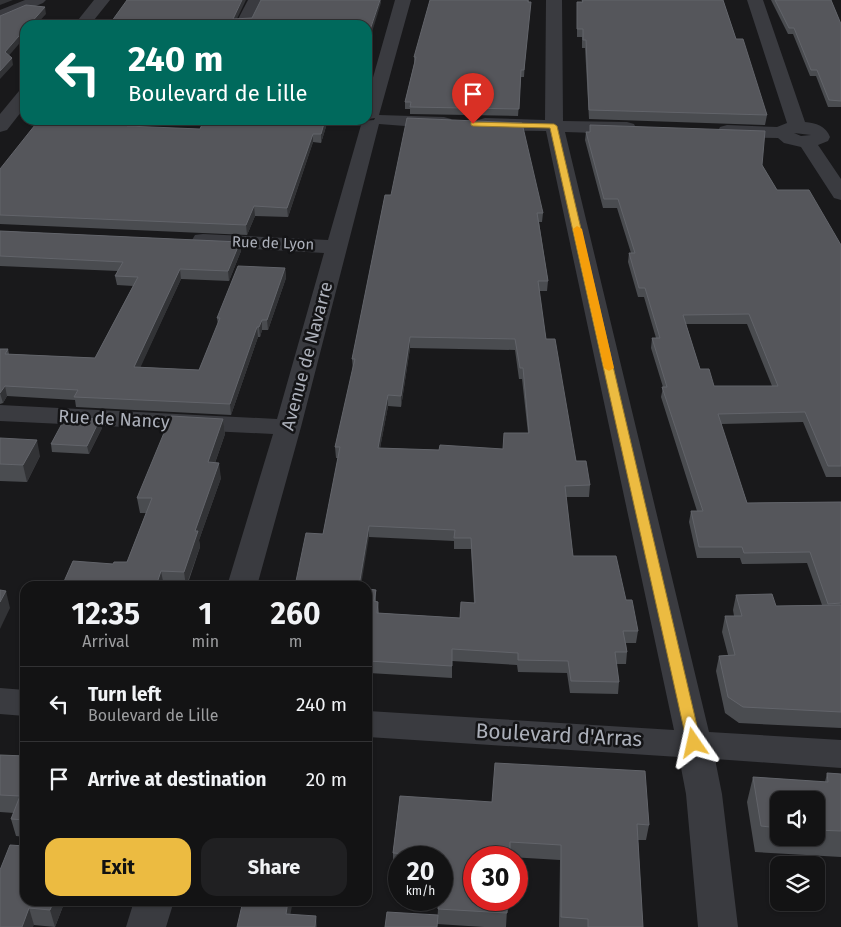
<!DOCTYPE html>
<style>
body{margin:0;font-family:"Fira Sans",sans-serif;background:#202022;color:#f1f3f6;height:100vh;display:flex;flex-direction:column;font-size:19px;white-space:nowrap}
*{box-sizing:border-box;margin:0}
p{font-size:16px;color:#9d9ea0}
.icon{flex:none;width:28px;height:28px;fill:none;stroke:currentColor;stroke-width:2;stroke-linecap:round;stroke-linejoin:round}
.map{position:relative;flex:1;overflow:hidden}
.drawer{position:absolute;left:20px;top:581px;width:352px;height:325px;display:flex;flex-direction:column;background:#131314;border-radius:15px;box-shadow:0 1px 4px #0004,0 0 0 1px #323234}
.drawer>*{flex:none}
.banner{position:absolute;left:20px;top:20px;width:352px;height:105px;border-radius:15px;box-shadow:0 1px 4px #0004,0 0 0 1px #323234;background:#00695c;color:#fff;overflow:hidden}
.controls{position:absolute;left:770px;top:791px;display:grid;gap:10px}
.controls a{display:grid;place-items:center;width:55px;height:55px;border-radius:10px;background:#131314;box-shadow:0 1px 4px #0004,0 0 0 1px #323234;font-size:25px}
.speed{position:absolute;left:388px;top:846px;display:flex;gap:10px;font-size:25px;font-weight:700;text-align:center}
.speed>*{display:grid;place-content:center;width:65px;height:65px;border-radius:50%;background:#131314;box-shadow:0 1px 4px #0004,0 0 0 1px #323234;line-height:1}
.speed small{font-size:12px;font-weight:400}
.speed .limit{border:8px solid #d22;background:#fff;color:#111}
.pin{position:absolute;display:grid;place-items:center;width:42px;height:42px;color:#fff;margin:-51px -21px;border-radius:50% 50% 50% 0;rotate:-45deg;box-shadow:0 0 5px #0007}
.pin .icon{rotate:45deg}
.me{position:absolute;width:55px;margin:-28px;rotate:349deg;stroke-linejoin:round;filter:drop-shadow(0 0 4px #0008)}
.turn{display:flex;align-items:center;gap:18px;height:105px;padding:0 25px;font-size:22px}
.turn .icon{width:65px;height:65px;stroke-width:2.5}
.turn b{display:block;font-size:35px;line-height:42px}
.eta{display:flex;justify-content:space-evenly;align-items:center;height:85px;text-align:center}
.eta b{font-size:30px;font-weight:700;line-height:35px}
.primary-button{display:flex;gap:10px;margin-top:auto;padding:10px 25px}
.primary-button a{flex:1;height:58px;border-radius:15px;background:#ecbb41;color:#111;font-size:20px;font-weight:700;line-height:58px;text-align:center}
.primary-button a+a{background:#202022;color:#f1f3f6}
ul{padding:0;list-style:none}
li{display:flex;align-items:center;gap:15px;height:75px;padding:0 25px;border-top:1px solid #323234}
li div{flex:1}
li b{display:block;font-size:19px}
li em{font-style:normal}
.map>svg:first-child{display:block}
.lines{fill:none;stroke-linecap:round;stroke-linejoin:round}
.minor{fill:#3a3b40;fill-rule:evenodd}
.wall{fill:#4a4c50;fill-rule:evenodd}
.shaded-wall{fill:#323336}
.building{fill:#55565b;stroke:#62646a;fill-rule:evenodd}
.route{fill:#ecbb41;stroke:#997a2a}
.slow{fill:#f59e0b}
.labels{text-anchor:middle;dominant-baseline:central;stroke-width:5;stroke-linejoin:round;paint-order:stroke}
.far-street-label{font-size:15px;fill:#acb0ba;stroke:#141416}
.street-label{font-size:18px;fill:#acb0ba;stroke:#141416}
.near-street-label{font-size:21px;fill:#acb0ba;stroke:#141416}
</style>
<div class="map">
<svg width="841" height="927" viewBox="0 0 841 927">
<rect width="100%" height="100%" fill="#19191b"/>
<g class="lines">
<g class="minor">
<polygon points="25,0 46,0 43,3 0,21 0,10"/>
<polygon points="94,0 110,0 90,25 74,25"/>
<polygon points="248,0 264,0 251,25 235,25"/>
<polygon points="395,0 411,0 379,115 444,117 451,119 453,123 451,127 444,129 379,124 301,427 257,586 227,586 273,434 0,421 0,405 277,419 324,253 203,246 195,245 192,240 195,235 203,234 328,240 361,125 363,121 374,120 375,118 368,119 368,95"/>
<polygon points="546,0 562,0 563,121 627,122 634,124 636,128 634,132 627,134 565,132 709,732 841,740 841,768 715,759 722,794 738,927 698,927 686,794 679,757 368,737 368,711 674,730 546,131 485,130 478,128 476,124 478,120 485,118 545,120"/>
<path d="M747,0H763L805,122C816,123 826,126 830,137L828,141L818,145L841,179V200L834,198L801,147L784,143L778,138L727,137L720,135L718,131L720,127L727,125L777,127L787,123ZM794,133L811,135L801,136Z"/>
<polygon points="25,90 25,107 7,130 0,132 0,114 19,91"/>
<polygon points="0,688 25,690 25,716 0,714"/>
<polygon points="134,901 174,901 166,927 126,927"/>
</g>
</g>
<g class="wall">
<polygon points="529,0 524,77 521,77 518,116 410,114 410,109 405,109 405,102 414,64 414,57"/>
<polygon points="582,0 723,0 736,39 767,115 765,125 589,119 585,48 582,48 582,37 577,37 577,2 582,2"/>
<polygon points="771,0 831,0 841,24 841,107 828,107 816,76 810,76 793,34 788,34"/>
<polygon points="204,120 328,120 321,143 313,142 288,217 255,216 247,235 0,224 0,169 133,127 200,129"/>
<path d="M590,125L762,165L777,190L841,245V477H826L803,422L721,424L747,503L841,502V728L739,723L725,713L716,671L719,656L728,655L722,632L725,616H734L733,610L736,595L776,606L822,605L807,563L742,564L740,558H697L689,522L691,511H697L661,397L663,387L651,348L652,338H656L644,297H638L628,262L629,253H631L617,208H603L585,140L586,132H590ZM686,324H747L772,386H714L700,369Z"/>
<path d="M385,195L543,213L542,222H539L548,281L547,291H539L546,339L576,461L590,485L589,497H566L573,556L626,600L638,631L636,643H626L627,652L626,664H616L619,682L618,694L570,693L567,673L518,672L517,665L452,661V678L369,673L368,680V589L376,590V601L378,602L379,613L460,618L474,603L471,549H454V541L369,537L323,534L338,458H336L335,447L353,370L352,359ZM410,348L515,350L519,379H522L528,433L503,449L439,450L380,448L388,406L401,407Z"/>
<polygon points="0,231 240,242 241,251 229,281 181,279 140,367 199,370 218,325 217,318 285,268 286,278 268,330 262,330 260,337 258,337 231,415 76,407 75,400 7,396 3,403 0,404 0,349 8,349 9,354 95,358 133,286 117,285 115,276 118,271 0,266"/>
<polygon points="223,419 225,434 215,463 221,478 199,540 200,547 187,586 62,586 113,564 127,562 146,513 140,513 137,498"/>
<polygon points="102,428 89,454 52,452 51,444"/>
<polygon points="0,438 40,456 27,482 0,481"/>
<polygon points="0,755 25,756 25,837 16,836 11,819 14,813 0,812"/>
<path d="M827,773L841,774V857L755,852L747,802L753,777L825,782ZM779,800H816V838H779Z"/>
<polygon points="400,796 649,825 646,840 638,840 643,927 559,927 560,860 510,857 506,927 484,927 437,924 438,909 441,900 441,858 399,858 399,869 393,868 393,853"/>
<polygon points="25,901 65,901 55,927 34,925 0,927"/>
</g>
<g class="shaded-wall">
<polygon points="0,0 13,0 0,5"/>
<polygon points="242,0 246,0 234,25 233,19"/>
<polygon points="380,0 381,0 381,3 368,45 368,36"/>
<polygon points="45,7 46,14 36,25 29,25"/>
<polygon points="25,29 25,37 6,59 5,52"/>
<polygon points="12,58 13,65 0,79 0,71"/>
<polygon points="131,120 138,120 128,135 127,126"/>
<polygon points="325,120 328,120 321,143 321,134"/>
<polygon points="313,134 313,142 288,217 287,208"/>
<polygon points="254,206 255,216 247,235 246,225"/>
<polygon points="240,242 241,251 229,281 228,271"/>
<polygon points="285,268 286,278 268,330 267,320"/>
<polygon points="180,269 181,279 136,377 134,367"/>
<polygon points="262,320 262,330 260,337 259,327"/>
<polygon points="257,327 258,337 231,415 230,404"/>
<polygon points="410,337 410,348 401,407 401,396"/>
<polygon points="5,386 7,396 3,403 0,393"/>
<polygon points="388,395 388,406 378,459 378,448"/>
<polygon points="100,419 102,428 89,454 87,446"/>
<polygon points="223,419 225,434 210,477 208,462"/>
<polygon points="37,440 40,456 27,482 23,465"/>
<polygon points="219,463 221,478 199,540 200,547 186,586 184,572 195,531"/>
<polygon points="369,526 369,537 361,586 359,586"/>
<polygon points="161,571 164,586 156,586"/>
<polygon points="6,591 10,608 0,629 0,602"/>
<polygon points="368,661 369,673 368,680"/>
<polygon points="54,901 65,901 55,927 50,910"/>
<polygon points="288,901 293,901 288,927 286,914"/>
<polygon points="29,908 34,925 33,927 22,927"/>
<polygon points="316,916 317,927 315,927"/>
</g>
<g class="building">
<polygon points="127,0 242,0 233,19 252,18 261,0 380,0 368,36 368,25 109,25"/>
<polygon points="430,0 528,0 528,2 531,2 524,70 521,70 519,109 410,107 411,102 405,102 416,57 414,57"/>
<polygon points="582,0 723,0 736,39 743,39 767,115 589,110 586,40 583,40 583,29 577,29 577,2 583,2"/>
<polygon points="775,0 831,0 841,24 841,101 829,100 817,70 811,70 794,28 789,28"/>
<polygon points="26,5 45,7 29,25 25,25 25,29 5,52 12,58 0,71 0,16"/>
<path d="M407,118L522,123L543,213H537L548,281H538L546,339H555L576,461H586L590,485L565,486L573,556H616L626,600H632L638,631H623L627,652H615L619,682L571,681L568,661L518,660V653L452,649V666L368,661V666V589L376,590L374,601L378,602L377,613L460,618L461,602L475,603L471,538H454L455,530L369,526L359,586H295L306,533L323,534L340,447H335L353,367L355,359H352L385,195H391ZM410,337L515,339L520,368H523L529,433H504L503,449L440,445L439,450L378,448L388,395L401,396Z"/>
<polygon points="39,120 131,120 127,126 200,129 204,120 325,120 321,134 313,134 287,208 254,206 246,225 0,215 0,169"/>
<path d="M590,125L765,131L762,165L777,190H809L841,245V466H828L805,412L718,414L747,503L841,502V603L828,604L810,552L744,553L742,547H699L691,511H703L662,387H667L652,338H660L645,288H639L629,253H635L618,199H604L586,132H590ZM749,314L778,386H714L709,369H700L683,315Z"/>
<polygon points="0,231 240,242 228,271 180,269 134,367 199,370 220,318 217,318 238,266 285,268 267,320 262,320 259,327 257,327 230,404 74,397 78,390 5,386 0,393 0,349 8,349 5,354 95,358 138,277 115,276 123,262 0,256"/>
<polygon points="171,416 223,419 208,462 219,463 195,531 198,531 184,572 161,571 156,586 62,586 73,561 113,564 114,562 127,562 152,498 137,498"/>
<polygon points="65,418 100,419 87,446 51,444"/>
<polygon points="0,438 37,440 23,465 0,464"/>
<polygon points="0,590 6,591 0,602"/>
<polygon points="772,594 776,606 841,605 841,712 743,707 728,697 719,656 735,655 725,616 742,616 736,595"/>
<polygon points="0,755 25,756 25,820 11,819 20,796 0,795"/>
<polygon points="495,763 645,771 649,825 637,824 643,927 588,927 588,919 561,917 561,845 510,842 510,858 474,858 474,900 508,900 507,913 438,909 438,900 441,900 441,872 443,856 393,853 400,796 492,802"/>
<polygon points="827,773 841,774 841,831 816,830 816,800 779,800 779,828 761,826 753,777 828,782"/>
<polygon points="10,845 25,846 25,901 54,901 50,910 29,908 22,927 0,927 0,870"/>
<polygon points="243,901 288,901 286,914 316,916 315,927 237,927"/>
<polygon points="387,912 438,915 437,927 385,927"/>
</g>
<polygon class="route" points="471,122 554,124 557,126 701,743 699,747 694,749 689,747 687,743 550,128 473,126 471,125"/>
<polygon class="slow" points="577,226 582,229 614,368 609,371 604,368 573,229"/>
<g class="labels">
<g class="far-street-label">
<text transform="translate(273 243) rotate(2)">Rue de Lyon</text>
</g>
<g class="street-label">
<text transform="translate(307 356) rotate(-75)">Avenue de Navarre</text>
<text transform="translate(114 419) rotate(3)">Rue de Nancy</text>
</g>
<g class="near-street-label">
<text transform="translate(559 735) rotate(3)">Boulevard d'Arras</text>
</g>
</g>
</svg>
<div class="controls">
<a><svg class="icon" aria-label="sound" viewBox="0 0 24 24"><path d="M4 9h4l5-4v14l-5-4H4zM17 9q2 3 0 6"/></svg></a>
<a><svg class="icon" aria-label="layers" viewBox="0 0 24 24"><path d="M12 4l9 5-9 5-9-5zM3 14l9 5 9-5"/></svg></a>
</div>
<div class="speed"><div>20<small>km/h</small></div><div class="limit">30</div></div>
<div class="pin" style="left:473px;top:124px;background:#d93025"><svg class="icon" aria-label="arrive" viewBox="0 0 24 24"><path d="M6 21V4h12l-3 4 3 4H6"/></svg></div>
<svg class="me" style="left:694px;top:743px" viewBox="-20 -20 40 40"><path d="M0-17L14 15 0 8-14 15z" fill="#ecbb41" stroke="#fff" stroke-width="4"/></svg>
<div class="banner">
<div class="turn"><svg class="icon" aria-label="left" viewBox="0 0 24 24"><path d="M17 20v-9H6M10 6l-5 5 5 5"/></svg><div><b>240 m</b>Boulevard de Lille</div></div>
</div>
<section class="drawer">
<div class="eta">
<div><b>12:35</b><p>Arrival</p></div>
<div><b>1</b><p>min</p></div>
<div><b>260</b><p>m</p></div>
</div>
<ul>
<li><svg class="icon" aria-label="left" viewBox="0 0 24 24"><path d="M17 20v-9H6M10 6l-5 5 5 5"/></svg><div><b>Turn left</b><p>Boulevard de Lille</p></div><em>240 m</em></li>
<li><svg class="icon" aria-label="arrive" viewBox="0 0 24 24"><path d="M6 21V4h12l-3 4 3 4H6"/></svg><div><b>Arrive at destination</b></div><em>20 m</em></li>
</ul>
<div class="primary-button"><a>Exit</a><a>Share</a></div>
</section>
</div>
